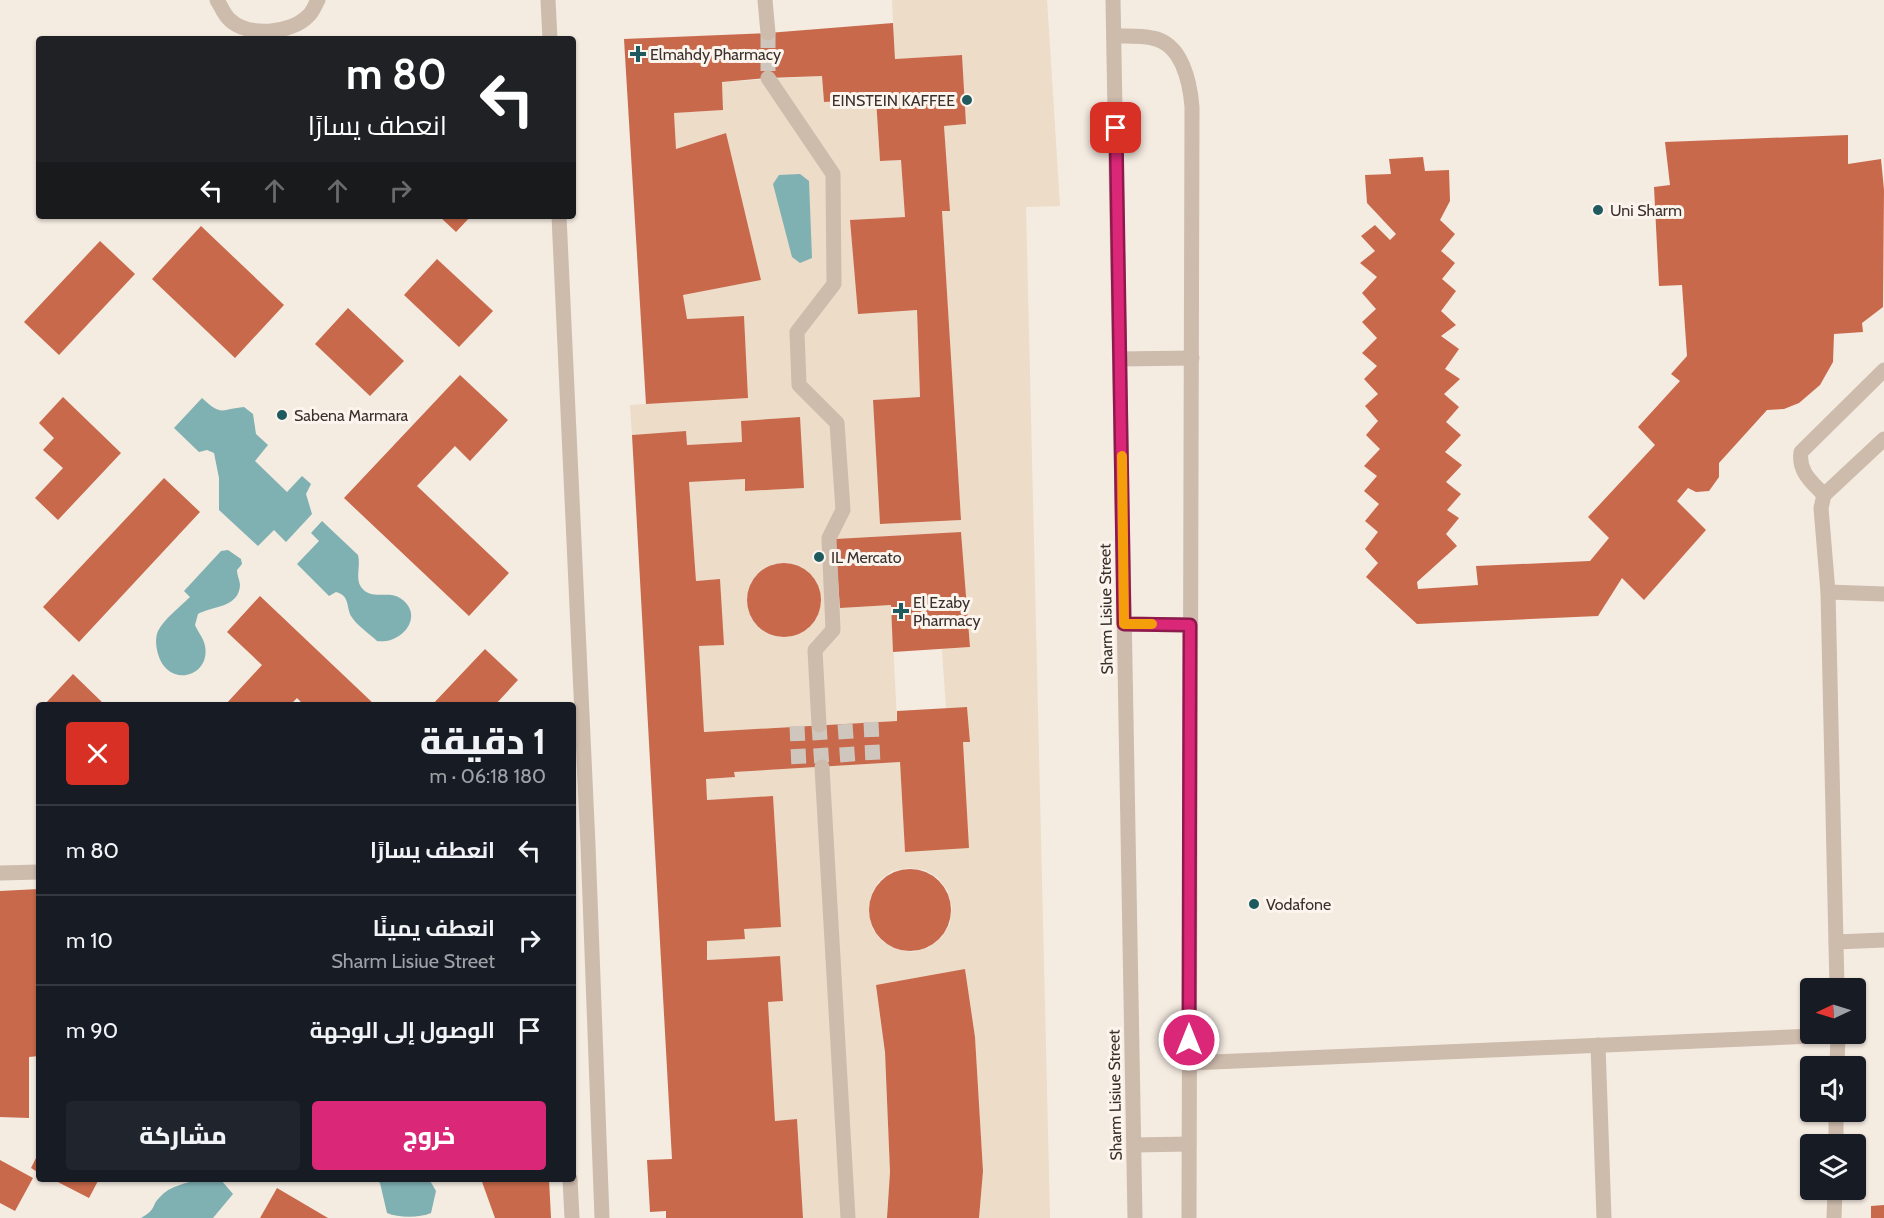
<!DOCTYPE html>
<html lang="ar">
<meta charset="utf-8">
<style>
body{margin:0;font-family:Cabin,Cairo,sans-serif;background:#20242c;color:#f1f3f6;direction:rtl;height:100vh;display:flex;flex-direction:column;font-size:22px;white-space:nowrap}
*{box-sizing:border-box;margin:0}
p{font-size:20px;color:#9ea1a6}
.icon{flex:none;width:33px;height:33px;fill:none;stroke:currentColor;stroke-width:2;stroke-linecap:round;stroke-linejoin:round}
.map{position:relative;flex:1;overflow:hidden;direction:ltr}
.details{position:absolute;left:36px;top:702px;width:540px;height:480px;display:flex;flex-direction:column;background:#171b24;border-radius:6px;box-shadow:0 2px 4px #0004;direction:rtl}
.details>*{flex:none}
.top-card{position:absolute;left:36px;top:36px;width:540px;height:183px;border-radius:6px;box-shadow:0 2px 4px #0004;direction:rtl;background:#202124;color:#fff;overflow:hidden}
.needle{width:39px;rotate:266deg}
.tools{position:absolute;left:1800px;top:978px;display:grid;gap:12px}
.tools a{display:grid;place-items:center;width:66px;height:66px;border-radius:6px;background:#171b24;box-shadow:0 2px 4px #0004;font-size:30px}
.pin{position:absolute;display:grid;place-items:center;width:51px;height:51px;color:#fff;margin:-26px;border-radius:12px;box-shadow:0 3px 9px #0006}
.me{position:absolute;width:66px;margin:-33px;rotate:0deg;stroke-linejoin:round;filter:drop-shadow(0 0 4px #0008)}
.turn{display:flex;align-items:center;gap:21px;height:126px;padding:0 30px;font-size:27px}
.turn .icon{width:78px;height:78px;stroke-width:2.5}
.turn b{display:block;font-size:42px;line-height:51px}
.lanes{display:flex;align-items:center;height:57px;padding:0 30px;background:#0003;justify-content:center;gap:30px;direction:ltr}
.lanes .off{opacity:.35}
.round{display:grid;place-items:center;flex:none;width:63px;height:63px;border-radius:6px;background:#20242c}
.overview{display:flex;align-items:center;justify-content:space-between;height:102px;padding:0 30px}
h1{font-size:36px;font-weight:800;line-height:45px}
.primary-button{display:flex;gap:12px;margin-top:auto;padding:12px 30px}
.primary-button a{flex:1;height:69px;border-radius:6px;background:#db2777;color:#fff;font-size:24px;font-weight:800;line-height:69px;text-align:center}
.primary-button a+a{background:#20242c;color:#f1f3f6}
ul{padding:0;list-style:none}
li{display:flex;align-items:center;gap:18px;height:90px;padding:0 30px;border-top:2px solid #363941}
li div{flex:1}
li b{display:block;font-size:22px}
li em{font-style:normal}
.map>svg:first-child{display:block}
.plaza{fill:#ecdcc8;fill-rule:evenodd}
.water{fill:#7fb0b2}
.building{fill:#c8694b}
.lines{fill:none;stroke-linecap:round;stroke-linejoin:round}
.minor-tunnel{stroke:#cfc6bd;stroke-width:15;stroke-dasharray:15 8;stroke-linecap:butt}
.minor{stroke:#cdbbac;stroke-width:15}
.route-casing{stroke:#8e194d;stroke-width:15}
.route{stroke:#db2777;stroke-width:10}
.slow{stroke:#f59e0b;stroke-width:10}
.poi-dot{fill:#1f5a5e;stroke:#fbf5ee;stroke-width:2}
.labels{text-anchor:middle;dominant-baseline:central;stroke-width:6;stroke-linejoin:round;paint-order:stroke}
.poi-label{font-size:16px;fill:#3b302b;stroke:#fbf5ee;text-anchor:start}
.street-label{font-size:16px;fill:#3b302b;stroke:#fbf5ee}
</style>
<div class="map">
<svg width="1884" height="1218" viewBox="0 0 1884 1218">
<rect width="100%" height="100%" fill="#f4ebe1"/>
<path class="plaza" d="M892,0H1047L1060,206L1026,207L1050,1218H979L983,1171L975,1037L965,969L885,1052L890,1172L887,1218H803L797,1119L775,1121L768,1002L783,1001L780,956L707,960V941L744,939V929L781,926L773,797L707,800L706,779L734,777V772L900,762L905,852L963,742L970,741L967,707L946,708L942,649L970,647L961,532L835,539L840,608L891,605L897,721L704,732L699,646L723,645L720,579L696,581L689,482L745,479L746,491L804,488L799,417L741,421L742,442L687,445L686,431L632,435L630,405L748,397L744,316L687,319L683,295L761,280L726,133L676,149L674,113L723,110L722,82L822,76L824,102L876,99L880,161L901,160L905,217L850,220L917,310L920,397L873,400L880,524L961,520L942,211L950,210L944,126L966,124L962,55L895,59ZM788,563L802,567L813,577L819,589L821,604L817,617L807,628L795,635L780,636L766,632L755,623L749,610L747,596L752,582L761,571L774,564ZM908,868L925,870L938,878L948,891L952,907L950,924L941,938L928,948L912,952L896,949L882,941L872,928L869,912L871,895L879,881L892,871Z"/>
<g class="water">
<polygon points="800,174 809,181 812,258 800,263 792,257 773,184 779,175"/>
<path d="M202,398C222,417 221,409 244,407L253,414L256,434L268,445L255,461L287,492L302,476L311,484L306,494L312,514L286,542L274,530L258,546L219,510V478L214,453L207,450L199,452L174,428Z"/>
<path d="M322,521L358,555C361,566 355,578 361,587C371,601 388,590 400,598C426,615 402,645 377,641C370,634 356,625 351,616C346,606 350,596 336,592L329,596L297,564L319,541L311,533Z"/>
<path d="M228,550L241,559L242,564L237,570C237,575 240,581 240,585C239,608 212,606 198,614L195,625C198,632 204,639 205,646C211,677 168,689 158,654C156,647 155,637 158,631C164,619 180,607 190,597L184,591L221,551Z"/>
<path d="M200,1179L221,1180L233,1194L213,1218H141C158,1208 150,1207 160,1197C169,1186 187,1183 200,1179Z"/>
<path d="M375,1179H429L436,1191L431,1213C419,1218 399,1218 387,1213L380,1183Z"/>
</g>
<g class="building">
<polygon points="893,23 895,59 962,55 966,124 944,126 950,211 942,211 961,520 880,524 873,400 920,397 917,310 858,314 850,220 905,217 901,160 880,161 876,99 824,102 822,76 768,78 722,82 723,110 674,113 676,149 726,133 761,280 683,295 687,319 744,316 748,398 646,404 624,39 768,33"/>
<polygon points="1848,135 1848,164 1881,159 1884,190 1883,307 1862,323 1863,332 1834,334 1833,362 1820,385 1799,403 1784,409 1767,410 1719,463 1719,477 1709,491 1696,492 1688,488 1677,501 1706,530 1644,600 1622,578 1598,616 1417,624 1366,577 1378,563 1365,549 1378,532 1365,521 1379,504 1364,491 1377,476 1364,466 1380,449 1366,435 1378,421 1365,406 1378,394 1364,379 1377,366 1362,353 1377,338 1362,322 1376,309 1362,293 1377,277 1360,263 1375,251 1361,236 1375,225 1390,240 1396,234 1367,203 1365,175 1391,174 1389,159 1423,157 1425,171 1449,170 1450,201 1440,220 1455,234 1441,251 1455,263 1442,279 1456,291 1441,311 1456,325 1441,336 1459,349 1445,369 1460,379 1444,394 1459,407 1446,422 1461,435 1445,452 1462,465 1446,482 1461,494 1447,510 1459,518 1446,534 1457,546 1417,582 1418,589 1478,585 1476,566 1590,561 1609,538 1588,517 1655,445 1638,427 1680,381 1671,374 1687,356 1682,285 1659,286 1654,187 1670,185 1665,142"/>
<polygon points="439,216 471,216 456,232"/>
<polygon points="201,226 284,305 235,358 152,279"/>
<polygon points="100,241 135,274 59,355 24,322"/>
<polygon points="437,259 493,311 459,347 404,295"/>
<polygon points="348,308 404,361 370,396 315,344"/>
<polygon points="460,375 508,420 470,461 455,446 417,486 509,573 469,616 344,498"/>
<polygon points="63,397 121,453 58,520 35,498 63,468 43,450 54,438 39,423"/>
<polygon points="800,417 804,488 745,491 745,479 689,482 696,581 720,579 724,645 699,646 704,732 897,721 897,711 967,707 970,742 963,742 969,848 905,852 900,762 734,772 735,777 706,779 707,800 773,796 781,927 744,929 745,939 707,941 707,960 780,956 783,1001 768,1002 775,1121 797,1119 803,1218 666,1218 666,1211 650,1212 647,1160 672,1159 632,435 686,431 687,445 742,442 741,421"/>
<polygon points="164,478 200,512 79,642 43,607"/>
<polygon points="961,532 970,647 893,652 891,605 840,608 835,539"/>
<circle cx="784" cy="600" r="37"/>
<polygon points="260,596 375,705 304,705 297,698 290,705 225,705 262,665 227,632"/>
<polygon points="485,649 518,680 495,705 432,705"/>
<polygon points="73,674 105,705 44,705"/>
<circle cx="910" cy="910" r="41"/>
<polygon points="39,889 39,1056 29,1057 29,1118 0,1117 0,891"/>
<polygon points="965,969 975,1037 983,1171 979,1218 887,1218 890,1172 885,1052 876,985"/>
<polygon points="39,1152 39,1173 31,1168"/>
<polygon points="0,1160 33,1178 15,1211 0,1203"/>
<polygon points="52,1179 99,1179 89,1198"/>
<polygon points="481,1179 549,1179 551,1218 495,1218"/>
<polygon points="277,1188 328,1218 260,1218"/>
<polygon points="1884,1205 1884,1218 1871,1218 1871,1206"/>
</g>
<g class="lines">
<g class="minor-tunnel">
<polyline points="768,33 768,78"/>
<polyline points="871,722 873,764"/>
<polyline points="845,724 848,765"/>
<polyline points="819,725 822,767"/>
<polyline points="797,726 799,768"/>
</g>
<g class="minor">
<path d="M217,0C221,6 224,15 230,20C248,37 291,34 308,16C313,12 315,5 318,0"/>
<polyline points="548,0 550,39"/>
<polyline points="765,0 768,33"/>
<polyline points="1113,0 1135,1218"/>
<path d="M1114,36C1127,36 1140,35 1152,38C1182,43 1190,82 1192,107L1189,1218"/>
<polyline points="768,78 833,174 834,284 797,332 799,385 837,423 843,510 829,538 833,630 815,650 819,725"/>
<polyline points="559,216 588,845 602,1218"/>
<polyline points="1120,359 1192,358"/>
<path d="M1824,495C1812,482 1798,472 1801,452L1884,370"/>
<polyline points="1828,592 1884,594"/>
<polyline points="1124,624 1190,625"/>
<polyline points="822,767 848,1218"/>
<polyline points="0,873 39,872"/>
<polyline points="1836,942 1884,940"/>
<polyline points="1837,988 1828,592 1821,508 1824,495 1884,439"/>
<polyline points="1598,1045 1604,1218"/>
<polyline points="1189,1063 1838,1035"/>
<polyline points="1837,1066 1838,1034"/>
<polyline points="1836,1144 1836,1112"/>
<polyline points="1134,1145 1189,1144"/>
<polyline points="570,1179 572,1218"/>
<polyline points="1834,1218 1835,1190"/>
</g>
</g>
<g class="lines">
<defs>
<polyline id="route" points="1116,128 1124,624 1190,625 1189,1040"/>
</defs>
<use href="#route" class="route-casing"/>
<use href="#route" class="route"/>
<polyline class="slow" points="1122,456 1124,624 1152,624"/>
</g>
<g class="poi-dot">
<path d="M635 45h6v6h6v6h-6v6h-6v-6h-6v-6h6z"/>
<circle cx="967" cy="100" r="6"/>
<circle cx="1598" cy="210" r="6"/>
<circle cx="282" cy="415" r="6"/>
<circle cx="819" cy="557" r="6"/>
<path d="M898 602h6v6h6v6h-6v6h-6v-6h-6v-6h6z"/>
<circle cx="1254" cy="904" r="6"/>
</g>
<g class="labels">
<g class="poi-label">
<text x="650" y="54">Elmahdy Pharmacy</text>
<text x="955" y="100" text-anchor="end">EINSTEIN KAFFEE</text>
<text x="1610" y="210">Uni Sharm</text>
<text x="294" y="415">Sabena Marmara</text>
<text x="831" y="557">IL Mercato</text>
<text x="913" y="602">El Ezaby<tspan x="913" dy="18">Pharmacy</tspan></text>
<text x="1266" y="904">Vodafone</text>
</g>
<g class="street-label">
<text transform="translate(1106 609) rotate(-91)">Sharm Lisiue Street</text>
<text transform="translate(1115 1095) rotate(-91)">Sharm Lisiue Street</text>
</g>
</g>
</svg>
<div class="tools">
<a><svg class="needle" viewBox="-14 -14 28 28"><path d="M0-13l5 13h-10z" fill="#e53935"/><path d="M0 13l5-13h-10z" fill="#9ea1a6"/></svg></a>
<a><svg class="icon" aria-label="sound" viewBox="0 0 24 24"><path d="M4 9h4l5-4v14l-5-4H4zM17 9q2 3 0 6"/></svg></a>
<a><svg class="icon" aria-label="layers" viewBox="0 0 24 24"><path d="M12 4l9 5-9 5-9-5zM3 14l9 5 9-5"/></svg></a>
</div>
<div class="pin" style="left:1116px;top:128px;background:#d93025"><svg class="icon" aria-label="arrive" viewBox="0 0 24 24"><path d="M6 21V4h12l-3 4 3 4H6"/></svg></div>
<svg class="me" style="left:1189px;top:1040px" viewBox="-20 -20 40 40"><circle r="17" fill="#db2777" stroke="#fff" stroke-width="3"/><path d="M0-11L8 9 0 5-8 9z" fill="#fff"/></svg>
<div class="top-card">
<div class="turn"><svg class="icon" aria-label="left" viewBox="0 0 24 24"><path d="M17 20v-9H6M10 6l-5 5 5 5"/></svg><div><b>80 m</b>انعطف يسارًا</div></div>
<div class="lanes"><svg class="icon" aria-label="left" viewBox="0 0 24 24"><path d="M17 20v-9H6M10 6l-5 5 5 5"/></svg><svg class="icon off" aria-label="ahead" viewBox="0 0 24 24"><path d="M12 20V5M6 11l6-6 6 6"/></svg><svg class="icon off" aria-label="ahead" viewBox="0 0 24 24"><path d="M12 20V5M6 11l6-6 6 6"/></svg><svg class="icon off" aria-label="right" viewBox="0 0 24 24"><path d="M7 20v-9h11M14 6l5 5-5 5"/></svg></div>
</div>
<section class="details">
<div class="overview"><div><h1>1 دقيقة</h1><p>180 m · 06:18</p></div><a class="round" style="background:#d93025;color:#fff"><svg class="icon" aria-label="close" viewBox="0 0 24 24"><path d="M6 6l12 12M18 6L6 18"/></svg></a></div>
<ul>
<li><svg class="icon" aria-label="left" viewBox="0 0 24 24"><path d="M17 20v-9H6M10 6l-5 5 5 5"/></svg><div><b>انعطف يسارًا</b></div><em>80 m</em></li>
<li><svg class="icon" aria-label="right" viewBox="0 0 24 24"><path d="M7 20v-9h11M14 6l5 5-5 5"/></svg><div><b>انعطف يمينًا</b><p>Sharm Lisiue Street</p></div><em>10 m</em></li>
<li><svg class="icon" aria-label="arrive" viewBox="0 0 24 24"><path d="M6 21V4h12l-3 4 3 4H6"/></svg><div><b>الوصول إلى الوجهة</b></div><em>90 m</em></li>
</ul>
<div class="primary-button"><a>خروج</a><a>مشاركة</a></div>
</section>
</div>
